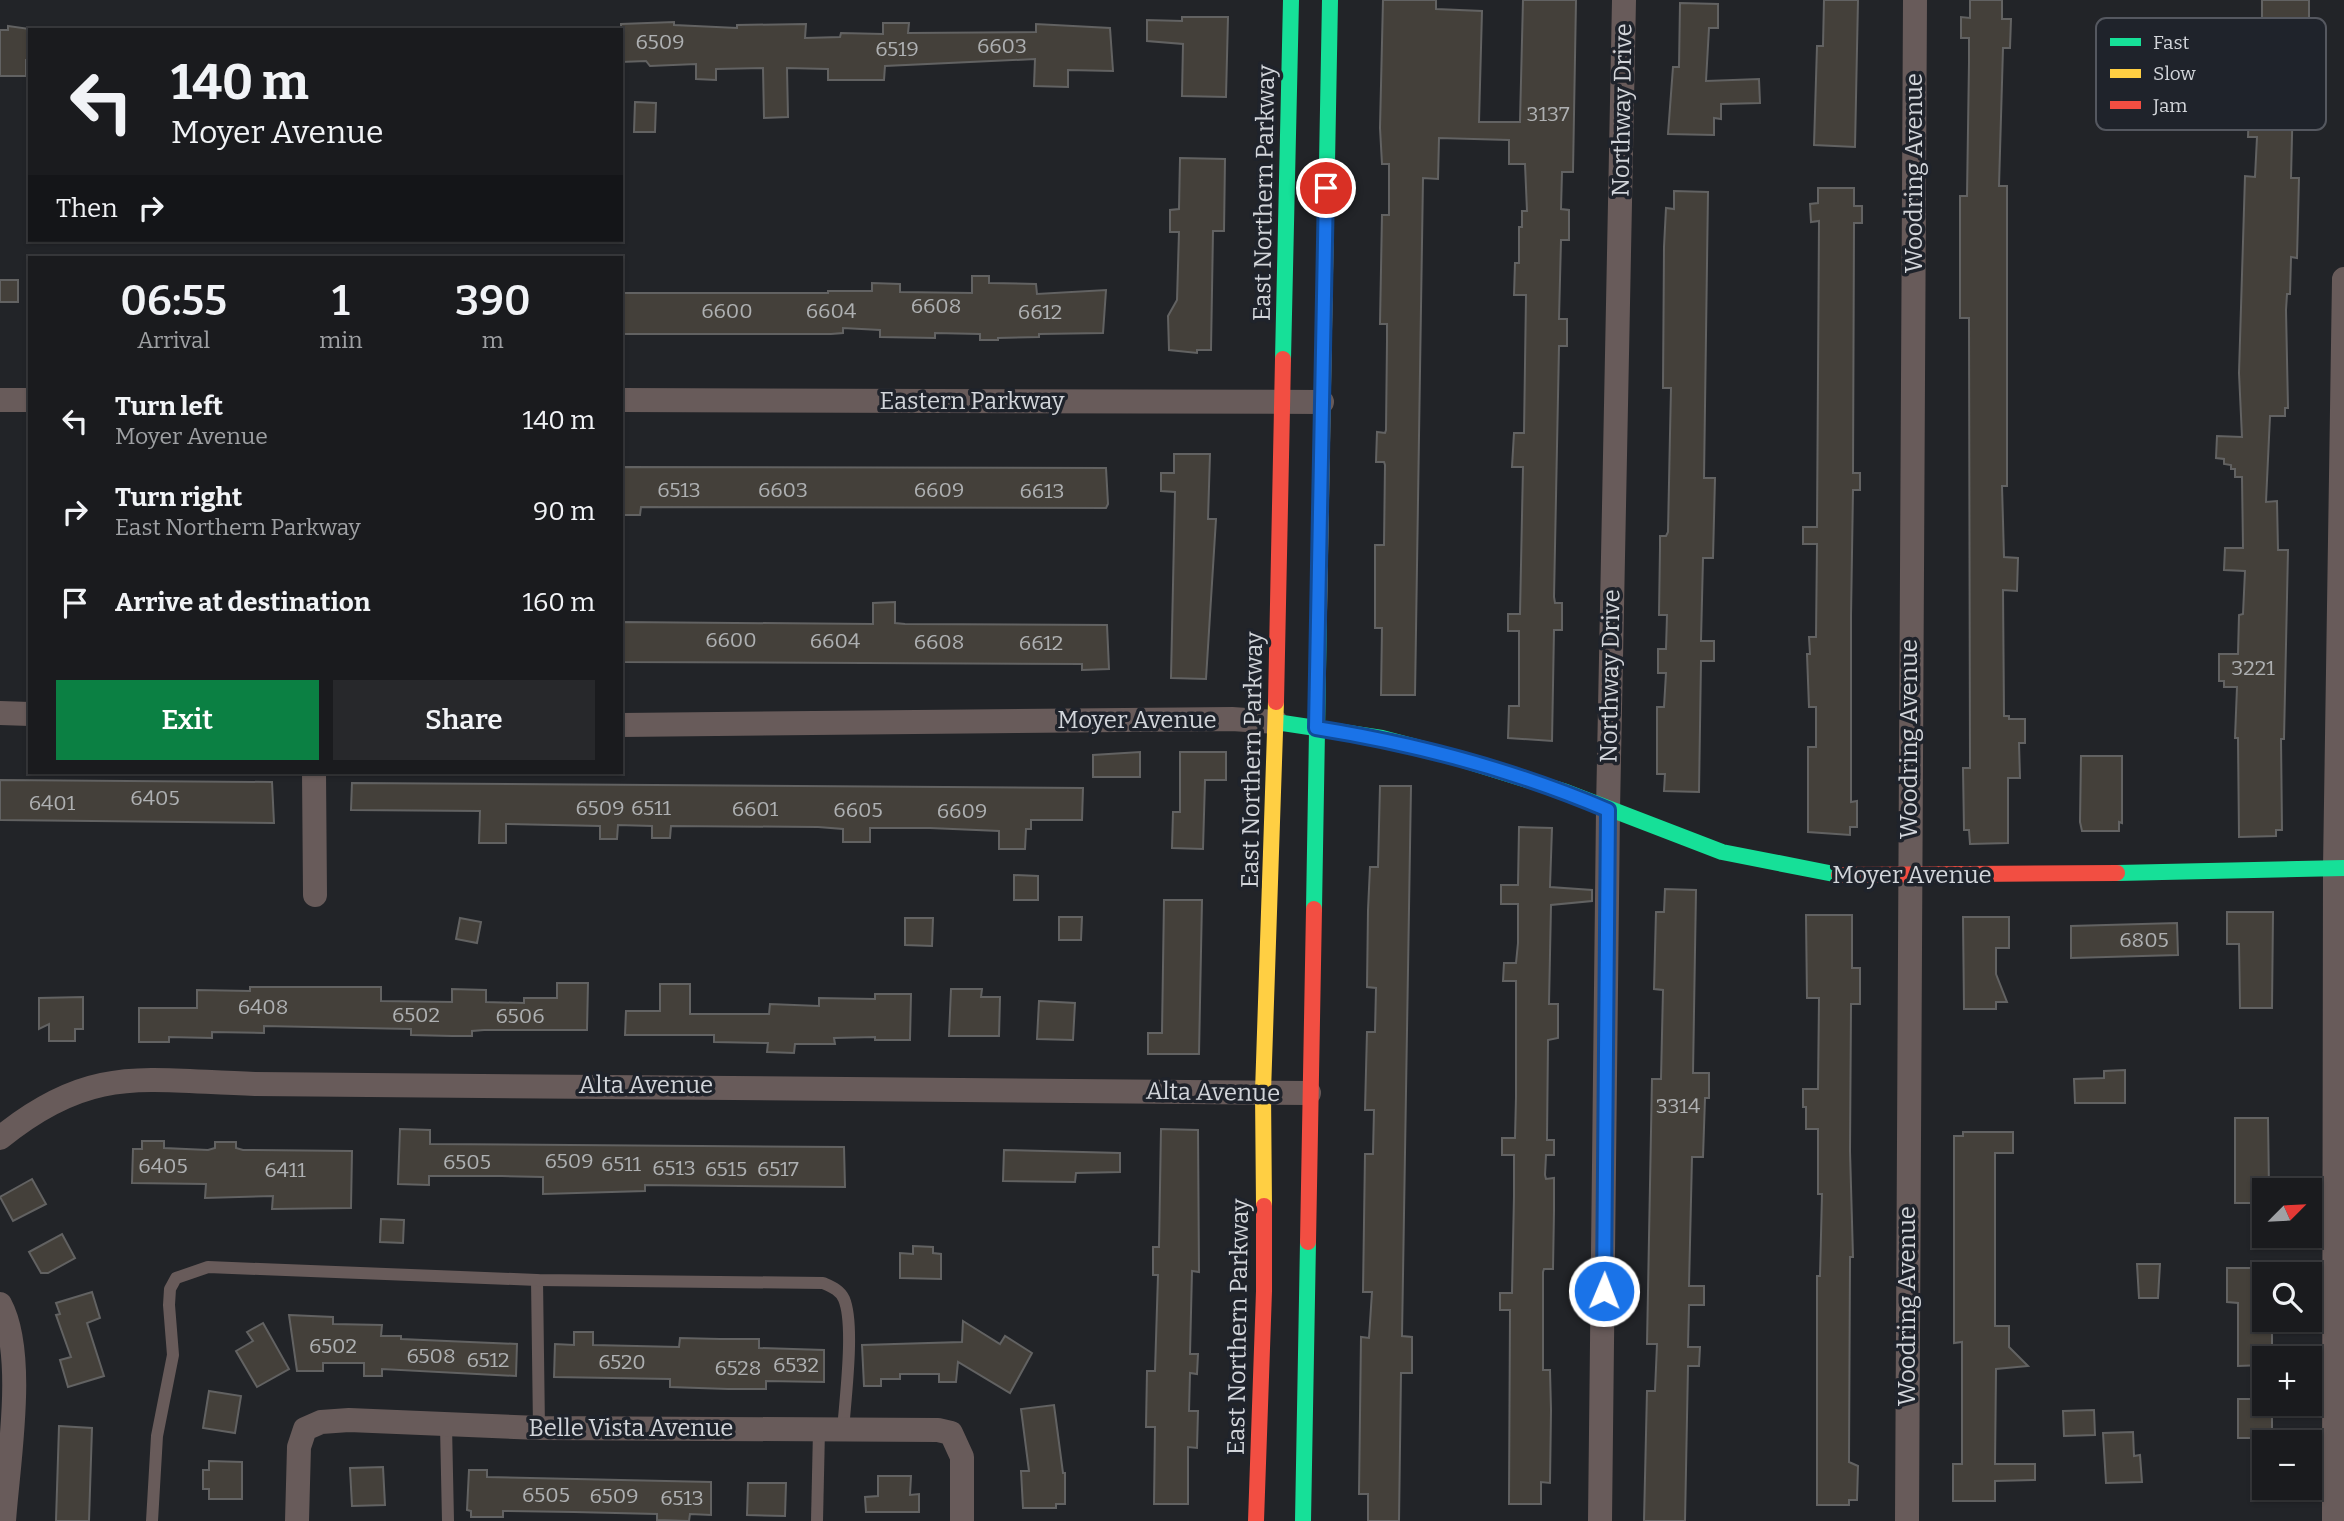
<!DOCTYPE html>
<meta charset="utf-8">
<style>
body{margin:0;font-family:Bitter,serif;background:#27282b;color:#f1f3f6;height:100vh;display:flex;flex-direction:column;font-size:26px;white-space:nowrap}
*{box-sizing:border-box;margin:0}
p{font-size:23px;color:#9fa1a4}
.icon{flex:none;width:38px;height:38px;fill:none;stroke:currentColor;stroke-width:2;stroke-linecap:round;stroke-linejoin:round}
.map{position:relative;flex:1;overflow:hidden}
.sheet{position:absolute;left:28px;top:256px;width:595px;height:518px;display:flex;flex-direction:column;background:#1a1b1e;border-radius:0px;box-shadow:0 2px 5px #0004,0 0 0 2px #38393c}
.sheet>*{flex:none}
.banner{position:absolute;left:28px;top:28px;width:595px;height:214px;border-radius:0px;box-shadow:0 2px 5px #0004,0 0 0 2px #38393c;background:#1a1b1e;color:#f1f3f6;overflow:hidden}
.needle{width:46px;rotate:66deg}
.tools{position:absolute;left:2252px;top:1178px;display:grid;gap:14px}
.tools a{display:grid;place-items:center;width:70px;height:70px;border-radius:0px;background:#1a1b1e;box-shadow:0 2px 5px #0004,0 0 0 2px #38393c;font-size:35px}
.pin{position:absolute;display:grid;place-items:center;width:60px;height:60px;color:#fff;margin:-30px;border:4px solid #fff;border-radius:50%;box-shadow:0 2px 7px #0007}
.me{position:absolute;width:77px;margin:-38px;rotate:1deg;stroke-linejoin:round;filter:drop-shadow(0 0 5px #0008)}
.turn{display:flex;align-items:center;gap:24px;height:147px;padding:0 28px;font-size:32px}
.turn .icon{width:91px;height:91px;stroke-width:2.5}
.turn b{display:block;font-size:49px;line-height:60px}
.then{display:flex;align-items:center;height:66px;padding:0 28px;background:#0003;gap:14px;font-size:26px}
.eta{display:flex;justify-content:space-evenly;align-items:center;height:119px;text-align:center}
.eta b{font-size:42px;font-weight:600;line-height:49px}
.cta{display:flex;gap:14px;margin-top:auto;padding:14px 28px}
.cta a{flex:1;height:80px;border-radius:0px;background:#0b8043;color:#fff;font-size:28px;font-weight:600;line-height:80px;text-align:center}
.cta a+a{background:#27282b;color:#f1f3f6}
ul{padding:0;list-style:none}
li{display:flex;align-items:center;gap:21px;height:91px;padding:0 28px}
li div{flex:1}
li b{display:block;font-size:26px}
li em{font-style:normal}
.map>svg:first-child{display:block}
.building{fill:#44403a;stroke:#626262;stroke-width:2}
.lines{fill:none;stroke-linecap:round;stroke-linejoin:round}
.lane{stroke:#685b5a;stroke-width:12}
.street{stroke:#685b5a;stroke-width:24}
.fast{stroke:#16e098;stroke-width:16}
.slow{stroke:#ffcf43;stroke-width:16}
.jam{stroke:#f24e42;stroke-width:16}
.route-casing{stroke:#114b97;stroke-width:18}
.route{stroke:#1a73e8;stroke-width:12}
.labels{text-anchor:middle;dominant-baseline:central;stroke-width:7;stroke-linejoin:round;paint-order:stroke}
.number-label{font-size:21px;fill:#aeb0b2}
.street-label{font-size:24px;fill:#d2d5da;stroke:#1f232b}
.key{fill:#1f232b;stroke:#555860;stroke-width:2}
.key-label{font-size:19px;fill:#d2d5da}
</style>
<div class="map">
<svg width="2344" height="1521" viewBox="0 0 2344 1521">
<rect width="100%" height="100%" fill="#222428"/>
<g class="building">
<polygon points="1383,0 1436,0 1436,9 1482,11 1479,122 1520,122 1523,0 1576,0 1573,172 1562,172 1561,209 1569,210 1569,240 1561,240 1559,319 1567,319 1567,346 1559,346 1554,597 1555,603 1562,603 1562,630 1554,630 1552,741 1508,738 1509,706 1519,706 1519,631 1508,631 1508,614 1520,614 1523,467 1512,467 1514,433 1524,433 1526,295 1514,295 1515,263 1519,263 1519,227 1522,227 1522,211 1527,211 1525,164 1509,164 1509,140 1439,138 1438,179 1423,178 1415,695 1381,695 1382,628 1375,628 1375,545 1384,545 1385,465 1384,462 1376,462 1377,432 1385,433 1386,430 1387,341 1387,324 1380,324 1382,215 1389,215 1389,164 1382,164 1380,128"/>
<polygon points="1824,0 1858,0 1855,147 1814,145 1817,46 1823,46"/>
<polygon points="1970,0 2002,0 2002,19 2011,19 2010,48 2003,48 1999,186 2007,186 2007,486 2002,486 2004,557 2018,558 2017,591 2003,590 2004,716 2009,716 2009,719 2025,719 2025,743 2019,743 2020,778 2008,778 2008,843 1970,844 1969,830 1964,830 1963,768 1970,768 1969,318 1960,318 1960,196 1967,196 1969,62 1969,38 1961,38 1961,17 1970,18"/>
<rect x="2262" y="0" width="47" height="23"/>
<polygon points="1680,3 1718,4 1718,28 1709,28 1706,81 1759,79 1760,103 1721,104 1721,119 1714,118 1714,135 1668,134 1673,67 1679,67"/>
<polygon points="1182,17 1228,17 1226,97 1182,96 1183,44 1147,41 1147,20 1182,21"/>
<polygon points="674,22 674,25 737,28 737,25 806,24 805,38 840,37 841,33 883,34 883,23 909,23 908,33 1036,32 1036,24 1110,28 1113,71 1068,70 1068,87 1034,86 1035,59 885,66 884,80 828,80 828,69 787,68 788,117 764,118 763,68 716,69 716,80 696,79 696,64 650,66 646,61 621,62 621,24"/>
<polygon points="8,26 30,29 30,60 26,60 26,76 0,76 0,30 8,30"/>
<polygon points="2268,59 2299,60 2300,69 2299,95 2293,94 2291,178 2299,178 2297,258 2291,257 2290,294 2287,294 2286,310 2288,408 2285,408 2285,416 2270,416 2266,502 2277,501 2278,550 2288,550 2284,739 2281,739 2282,830 2276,830 2276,836 2239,837 2238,738 2235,738 2237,687 2224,687 2224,681 2219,681 2219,654 2238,654 2239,615 2243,614 2245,571 2224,570 2225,548 2243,548 2242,477 2235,477 2235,469 2231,469 2231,465 2224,464 2224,459 2216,458 2217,436 2242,437 2239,373 2245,176 2255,177 2257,137 2248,137 2249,109 2268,108"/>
<polygon points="635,102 656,103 655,132 634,132"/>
<polygon points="1180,158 1225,159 1224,231 1213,231 1211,350 1197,350 1197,353 1169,350 1168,316 1177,300 1179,232 1170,232 1170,210 1179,209"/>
<polygon points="1818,188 1854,188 1854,206 1862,206 1862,223 1854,223 1853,473 1860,473 1860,490 1853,490 1851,616 1851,802 1857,801 1857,827 1850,827 1850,835 1808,832 1808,747 1816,747 1816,707 1809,707 1807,654 1810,654 1809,637 1816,637 1817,544 1803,544 1803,527 1817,527 1819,221 1811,222 1810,204 1818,203"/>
<polygon points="1674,191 1708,192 1704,478 1715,478 1713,558 1703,558 1701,641 1714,641 1714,661 1701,661 1699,792 1664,791 1665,774 1657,774 1657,707 1664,707 1666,673 1658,673 1658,649 1666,649 1667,615 1659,615 1660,547 1660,536 1666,536 1668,532 1670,434 1671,388 1663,388 1664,247 1666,208 1674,209"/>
<polygon points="972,276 989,276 989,283 1036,284 1037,294 1106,290 1103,333 1039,334 1039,337 998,338 998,340 980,340 980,334 935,333 935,338 880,337 880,330 843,328 843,333 831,334 621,334 621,293 828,293 828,291 872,291 872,283 900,284 900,292 972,293"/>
<rect x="0" y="280" width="18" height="22"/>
<polygon points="1174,454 1210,454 1208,519 1216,519 1206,679 1171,678 1175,492 1161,491 1161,473 1174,473"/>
<polygon points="621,467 1106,468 1108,504 1106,508 641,507 640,515 622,515"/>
<polygon points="895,602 895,623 905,624 1107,625 1109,669 1082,670 1082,664 621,662 621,622 873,624 873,603"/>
<polygon points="1140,752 1140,777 1093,777 1093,755"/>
<polygon points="1180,752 1226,752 1226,780 1205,780 1203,849 1172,848 1173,812 1180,812"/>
<polygon points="2081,756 2122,756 2122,823 2119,822 2119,831 2082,831 2080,822"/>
<polygon points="0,780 272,782 274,823 0,820"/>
<polygon points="352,783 1083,788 1082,820 1031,820 1031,829 1026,829 1025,849 999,849 999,831 930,828 870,828 870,842 843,842 843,829 818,827 671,826 670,838 652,838 652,826 618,825 617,839 600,839 600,826 506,824 506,843 479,843 480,811 351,810"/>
<polygon points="1380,786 1411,786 1402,1336 1412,1337 1412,1373 1401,1373 1399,1521 1368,1521 1368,1494 1359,1494 1361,1337 1369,1338 1372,1292 1363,1292 1365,1154 1373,1154 1374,1110 1365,1110 1367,1032 1375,1032 1376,988 1367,987 1368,910 1370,867 1378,867"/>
<polygon points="1519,827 1552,828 1550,887 1592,890 1592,901 1551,905 1549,1004 1558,1004 1558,1038 1548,1040 1547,1140 1554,1140 1554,1155 1546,1155 1545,1175 1546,1179 1554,1178 1554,1211 1553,1269 1544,1269 1543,1272 1543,1370 1550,1370 1551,1410 1550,1483 1541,1482 1541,1504 1509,1504 1510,1310 1500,1310 1500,1293 1512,1293 1514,1196 1514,1155 1502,1155 1502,1138 1515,1138 1516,1097 1516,981 1503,981 1504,963 1516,963 1518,943 1518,904 1501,904 1501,885 1518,885"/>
<polygon points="1014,875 1038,876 1038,900 1014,900"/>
<polygon points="1665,889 1696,890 1693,1073 1709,1073 1709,1098 1705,1098 1703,1157 1692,1157 1689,1286 1704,1286 1704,1305 1689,1305 1688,1347 1700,1347 1699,1366 1688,1366 1685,1521 1644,1521 1647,1391 1655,1391 1657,1344 1647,1344 1652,1079 1661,1079 1663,990 1654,989 1656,912 1664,912"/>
<polygon points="1164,900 1202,900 1199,1054 1148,1054 1148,1033 1162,1033"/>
<polygon points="2227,912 2273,912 2272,1008 2240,1008 2239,944 2227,944"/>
<polygon points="1806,915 1852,915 1852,968 1860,968 1860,1004 1851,1004 1850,1151 1853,1257 1850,1257 1849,1462 1858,1466 1857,1500 1849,1500 1849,1505 1817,1505 1817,1276 1820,1276 1822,1194 1818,1194 1818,1129 1806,1129 1806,1107 1803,1107 1803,1089 1818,1089 1819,998 1807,998"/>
<polygon points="1059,917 1082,917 1081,940 1059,940"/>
<polygon points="1963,917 2009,917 2009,948 1996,948 1996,974 2007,1002 1996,1002 1996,1009 1964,1009"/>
<polygon points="460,918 481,922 477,943 456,939"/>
<polygon points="905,918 933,918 932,946 905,945"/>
<polygon points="2177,923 2178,955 2071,958 2071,926"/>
<polygon points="557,983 588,983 587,1030 484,1030 472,1031 472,1036 452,1036 411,1035 411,1029 264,1026 264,1033 212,1032 212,1038 169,1037 169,1042 139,1042 139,1008 197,1008 197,990 250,991 250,987 381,987 381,1001 452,1002 452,989 486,990 486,1002 524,1003 524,998 557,998"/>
<polygon points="660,984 690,984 690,1014 769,1014 770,1004 819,1006 819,998 875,999 875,994 911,994 910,1040 875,1040 875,1037 834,1038 835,1044 795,1044 794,1053 767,1052 768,1043 714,1042 714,1035 625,1035 626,1011 660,1011"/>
<polygon points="951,989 982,989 981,997 1000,997 999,1036 949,1036"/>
<polygon points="83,997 83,1029 75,1029 75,1041 49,1041 49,1024 39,1029 39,998"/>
<polygon points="1039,1001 1075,1003 1073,1040 1037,1039"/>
<polygon points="2125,1070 2125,1103 2075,1103 2074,1079 2104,1078 2104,1071"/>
<polygon points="2235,1118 2268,1118 2269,1190 2264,1190 2264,1203 2235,1203"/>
<polygon points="400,1129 430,1130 430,1144 844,1147 845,1187 645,1185 645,1191 543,1194 543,1177 502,1176 429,1176 429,1185 398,1184"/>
<polygon points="1161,1129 1198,1130 1199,1272 1192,1271 1190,1354 1198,1354 1197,1374 1190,1373 1189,1411 1198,1411 1197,1448 1188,1447 1188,1504 1154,1504 1155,1427 1146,1427 1147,1371 1155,1371 1158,1275 1153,1275 1153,1247 1159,1247"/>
<polygon points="1963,1132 2013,1132 2013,1153 1995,1153 1995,1326 2009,1326 2009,1347 2028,1366 1996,1369 1995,1464 2035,1464 2035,1480 1995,1481 1995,1501 1953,1501 1953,1464 1962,1464 1962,1342 1954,1343 1954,1136 1963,1136"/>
<polygon points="142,1141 164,1141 164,1148 208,1150 215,1148 215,1142 236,1142 236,1148 243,1150 352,1151 351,1208 272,1209 273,1196 205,1198 206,1184 132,1183 133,1149 142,1149"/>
<polygon points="1004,1150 1120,1153 1120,1172 1076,1173 1075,1182 1003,1181"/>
<polygon points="32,1179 46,1204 13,1221 0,1197"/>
<polygon points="381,1219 404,1220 403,1243 380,1242"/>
<polygon points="62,1234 75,1258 48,1273 41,1273 29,1252"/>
<polygon points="913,1246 933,1247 933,1253 941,1254 941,1279 900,1278 900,1253 913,1254"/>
<polygon points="2137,1264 2160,1264 2158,1298 2139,1298"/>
<polygon points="2227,1268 2264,1268 2264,1327 2272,1327 2272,1358 2264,1358 2264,1365 2238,1366 2238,1303 2227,1302"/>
<polygon points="92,1292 100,1318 87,1323 104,1376 68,1387 60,1360 71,1357 56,1315 60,1314 56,1303"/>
<polygon points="289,1315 333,1317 333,1324 382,1325 381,1336 401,1336 401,1339 517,1344 516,1376 382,1369 382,1376 364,1376 364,1363 323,1363 323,1371 297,1371"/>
<polygon points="963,1321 1000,1344 1005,1336 1032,1353 1010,1393 958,1362 956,1382 939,1382 939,1374 900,1374 900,1379 881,1379 881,1386 864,1386 862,1345 962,1342"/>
<polygon points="263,1323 289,1369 257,1387 236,1351 253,1341 247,1332"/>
<polygon points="574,1332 593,1332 593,1345 679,1347 680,1338 720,1339 759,1339 759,1348 824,1350 824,1382 766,1381 766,1389 728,1389 670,1387 670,1379 554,1377 555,1344 574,1345"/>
<polygon points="209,1391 241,1396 235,1433 203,1428"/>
<polygon points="2238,1399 2264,1399 2264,1404 2272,1404 2272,1438 2238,1438"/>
<polygon points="1054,1405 1063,1473 1065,1473 1065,1504 1056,1504 1056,1508 1023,1508 1021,1471 1029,1471 1021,1409"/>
<polygon points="2094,1410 2095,1435 2064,1436 2063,1411"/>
<polygon points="59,1426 92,1428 89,1521 56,1521"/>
<polygon points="2133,1432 2134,1456 2140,1455 2142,1482 2106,1483 2103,1433"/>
<polygon points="209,1461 242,1462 242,1499 209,1499 209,1489 203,1489 203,1470 209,1470"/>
<polygon points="383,1467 385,1505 352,1506 350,1468"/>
<polygon points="469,1470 487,1470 487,1477 711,1482 711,1515 690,1514 689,1521 657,1520 657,1514 574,1512 503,1511 503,1517 471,1517 471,1511 467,1510"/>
<polygon points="878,1476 911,1476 910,1495 919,1494 919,1512 866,1512 865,1497 878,1496"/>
<polygon points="748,1483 786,1483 785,1516 747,1515"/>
</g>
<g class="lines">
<g class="lane">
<polyline points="537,1280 539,1428"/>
<polyline points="446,1426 448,1521"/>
<path d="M152,1521L157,1436L173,1355L169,1305L170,1289L176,1278L208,1267L537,1280L823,1283C832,1287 840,1290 844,1299C855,1325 845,1400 843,1431"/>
<polyline points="817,1521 819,1430"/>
</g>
<g class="street">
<polyline points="0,400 30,400"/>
<polyline points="621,400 1322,402"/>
<polyline points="0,713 30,714"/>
<polyline points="621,725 1232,719 1276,722"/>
<polyline points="314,772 315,895"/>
<path d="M0,1138C92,1063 145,1081 255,1084L1309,1093"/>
<path d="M0,1304C27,1354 8,1463 4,1521"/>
<polyline points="297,1521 299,1447 305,1429 321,1422 349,1420 539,1428 938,1430 951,1433 962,1457 962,1521"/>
<polyline points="1600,1521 1608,810 1624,0"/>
<polyline points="1907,1521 1915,0"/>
<polyline points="2334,1521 2335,868 2344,279"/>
</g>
<g class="fast">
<polyline points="1326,218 1330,0"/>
<polyline points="1283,359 1291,0"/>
<polyline points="1276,722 1382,738 1454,757 1566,792 1722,852 1839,875"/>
<polyline points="2117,873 2344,868"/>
<polyline points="1314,909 1319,612"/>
<polyline points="1303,1521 1308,1242"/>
</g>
<g class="slow">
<polyline points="1319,612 1326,218"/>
<polyline points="1264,1206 1263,1092 1276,702"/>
</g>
<g class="jam">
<polyline points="1276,702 1283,359"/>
<polyline points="1839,875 2117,873"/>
<polyline points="1308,1242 1314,909"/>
<polyline points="1256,1521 1264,1291 1264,1206"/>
</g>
</g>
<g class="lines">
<defs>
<path id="route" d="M1326,188L1316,728C1417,744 1514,770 1608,810L1604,1291"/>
</defs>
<use href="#route" class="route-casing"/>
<use href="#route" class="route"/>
</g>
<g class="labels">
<g class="number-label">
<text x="660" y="42">6509</text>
<text x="1002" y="46">6603</text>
<text x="897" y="49">6519</text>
<text x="1548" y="114">3137</text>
<text x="936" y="306">6608</text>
<text x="727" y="311">6600</text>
<text x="831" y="311">6604</text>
<text x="1040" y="312">6612</text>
<text x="679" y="490">6513</text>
<text x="783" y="490">6603</text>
<text x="939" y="490">6609</text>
<text x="1042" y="491">6613</text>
<text x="731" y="640">6600</text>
<text x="835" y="641">6604</text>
<text x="939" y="642">6608</text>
<text x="1041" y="643">6612</text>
<text x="2253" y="668">3221</text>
<text x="155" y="798">6405</text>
<text x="52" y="803">6401</text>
<text x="600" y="808">6509</text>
<text x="651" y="808">6511</text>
<text x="755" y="809">6601</text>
<text x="858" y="810">6605</text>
<text x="962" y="811">6609</text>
<text x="2144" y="940">6805</text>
<text x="263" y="1007">6408</text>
<text x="416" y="1015">6502</text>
<text x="520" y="1016">6506</text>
<text x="1678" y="1106">3314</text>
<text x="569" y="1161">6509</text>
<text x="467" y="1162">6505</text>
<text x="621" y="1164">6511</text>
<text x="163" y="1166">6405</text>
<text x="674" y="1168">6513</text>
<text x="726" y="1169">6515</text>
<text x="778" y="1169">6517</text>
<text x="285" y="1170">6411</text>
<text x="333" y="1346">6502</text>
<text x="431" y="1356">6508</text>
<text x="488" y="1360">6512</text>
<text x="622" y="1362">6520</text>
<text x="796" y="1365">6532</text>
<text x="738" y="1368">6528</text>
<text x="546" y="1495">6505</text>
<text x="614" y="1496">6509</text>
<text x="682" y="1498">6513</text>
</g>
<g class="street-label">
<text transform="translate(1622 110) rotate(-89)">Northway Drive</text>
<text transform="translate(1914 173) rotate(-90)">Woodring Avenue</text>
<text transform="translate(1264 193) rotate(-89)">East Northern Parkway</text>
<text x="972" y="401">Eastern Parkway</text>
<text transform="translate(1610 676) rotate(-89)">Northway Drive</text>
<text x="1137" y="720">Moyer Avenue</text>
<text transform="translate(1909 739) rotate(-90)">Woodring Avenue</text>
<text transform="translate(1252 760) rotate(-89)">East Northern Parkway</text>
<text x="1912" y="875">Moyer Avenue</text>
<text x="646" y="1085">Alta Avenue</text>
<text transform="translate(1213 1092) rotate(1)">Alta Avenue</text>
<text transform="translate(1907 1306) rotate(-90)">Woodring Avenue</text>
<text transform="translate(1238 1327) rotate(-89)">East Northern Parkway</text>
<text x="631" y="1428">Belle Vista Avenue</text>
</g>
</g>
<rect x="2096" y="18" width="230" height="112" rx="10" class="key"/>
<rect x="2110" y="38" width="31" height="8" fill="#16e098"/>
<rect x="2110" y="69" width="31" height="9" fill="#ffcf43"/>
<rect x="2110" y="101" width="31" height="8" fill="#f24e42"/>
<g class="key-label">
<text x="2153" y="49">Fast</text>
<text x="2153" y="80">Slow</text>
<text x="2153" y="112">Jam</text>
</g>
</svg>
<div class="tools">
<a><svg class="needle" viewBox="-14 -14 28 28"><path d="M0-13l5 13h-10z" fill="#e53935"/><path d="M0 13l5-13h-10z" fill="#9fa1a4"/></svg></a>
<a><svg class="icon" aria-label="search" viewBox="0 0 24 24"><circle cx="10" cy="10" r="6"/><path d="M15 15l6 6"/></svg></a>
<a>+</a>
<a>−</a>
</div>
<div class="pin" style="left:1326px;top:188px;background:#d93025"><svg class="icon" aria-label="arrive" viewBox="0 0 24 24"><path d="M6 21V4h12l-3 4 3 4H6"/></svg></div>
<svg class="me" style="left:1604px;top:1291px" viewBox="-20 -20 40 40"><circle r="17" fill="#1a73e8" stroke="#fff" stroke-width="3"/><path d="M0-11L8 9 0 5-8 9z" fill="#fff"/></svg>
<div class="banner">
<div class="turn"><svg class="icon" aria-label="left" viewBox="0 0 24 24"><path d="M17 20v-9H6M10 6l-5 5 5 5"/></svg><div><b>140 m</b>Moyer Avenue</div></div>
<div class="then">Then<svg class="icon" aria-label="right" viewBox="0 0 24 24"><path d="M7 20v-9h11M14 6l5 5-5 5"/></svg></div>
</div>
<section class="sheet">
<div class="eta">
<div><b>06:55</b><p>Arrival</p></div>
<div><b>1</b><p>min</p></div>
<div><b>390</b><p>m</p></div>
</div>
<ul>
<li><svg class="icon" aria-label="left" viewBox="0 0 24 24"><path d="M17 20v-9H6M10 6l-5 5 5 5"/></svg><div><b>Turn left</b><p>Moyer Avenue</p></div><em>140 m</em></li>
<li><svg class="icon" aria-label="right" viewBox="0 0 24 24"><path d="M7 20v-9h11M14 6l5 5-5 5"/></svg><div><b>Turn right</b><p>East Northern Parkway</p></div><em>90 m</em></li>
<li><svg class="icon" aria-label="arrive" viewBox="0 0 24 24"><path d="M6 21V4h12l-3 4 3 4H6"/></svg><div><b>Arrive at destination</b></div><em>160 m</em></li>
</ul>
<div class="cta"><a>Exit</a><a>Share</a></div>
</section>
</div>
